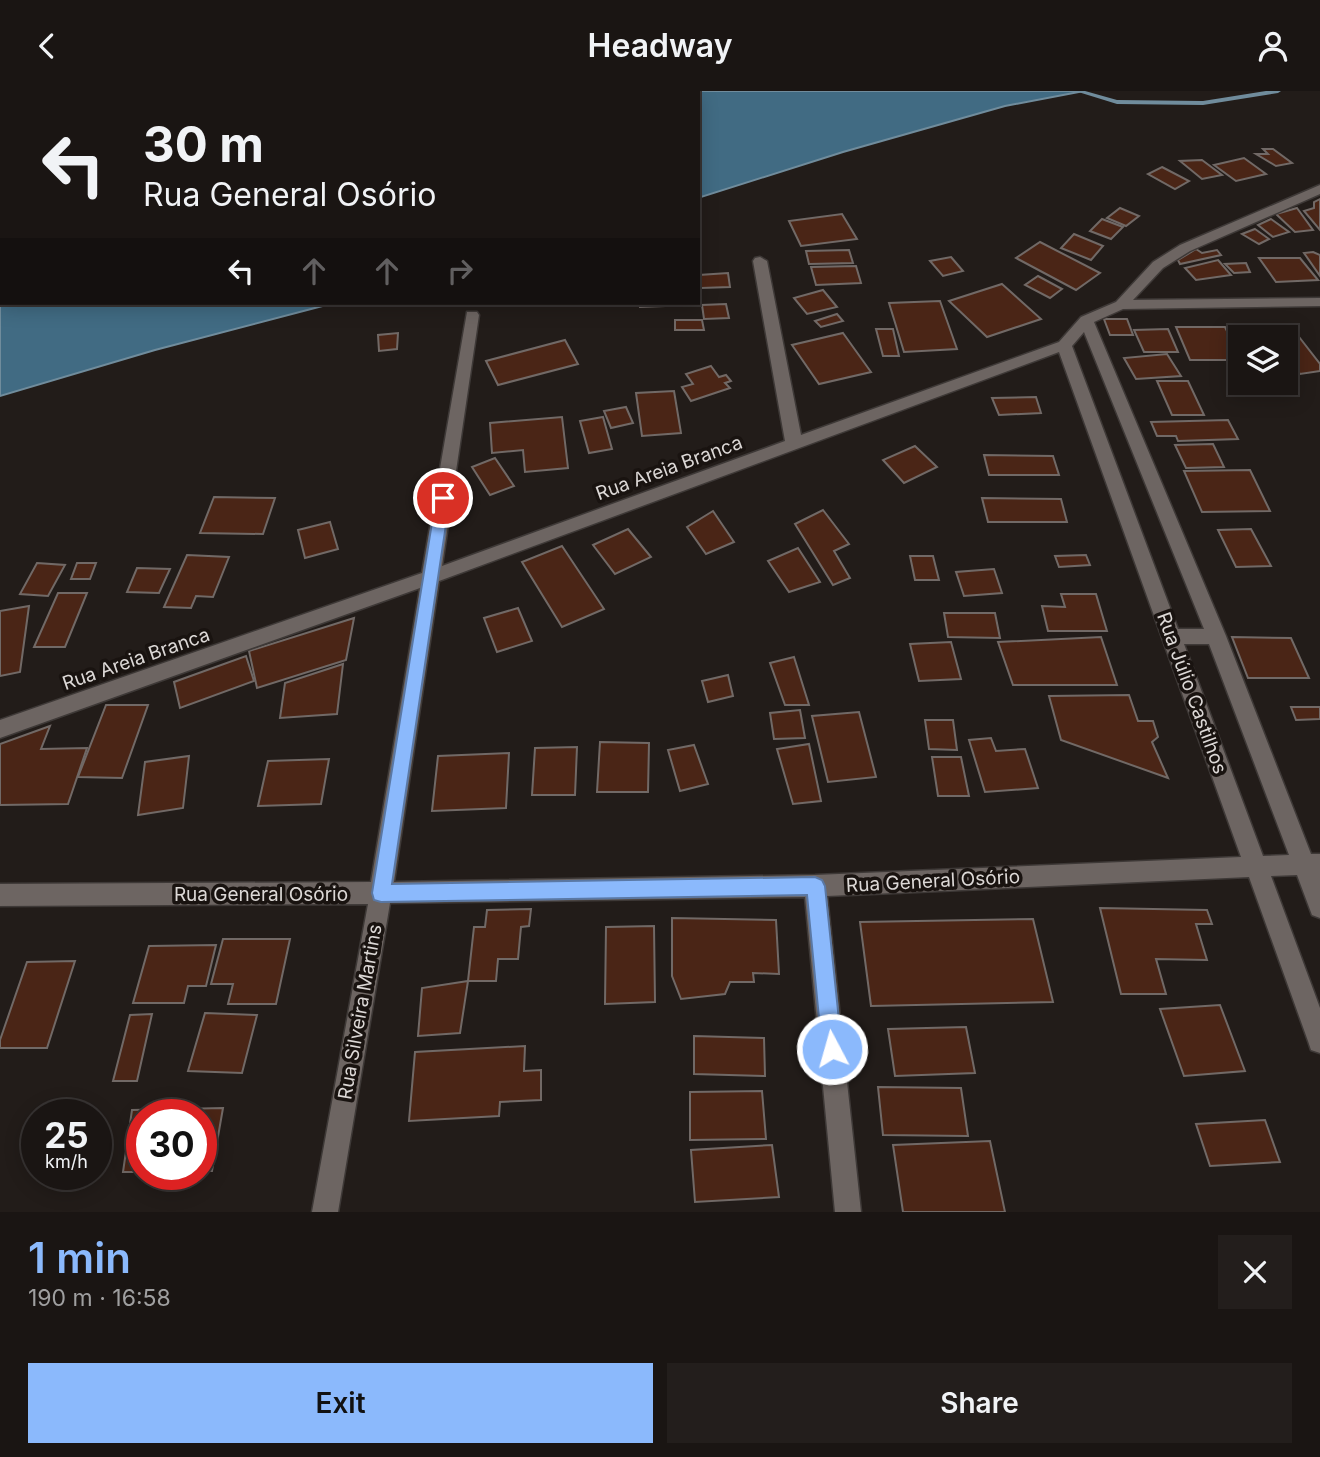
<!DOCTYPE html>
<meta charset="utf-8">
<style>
body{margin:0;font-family:Inter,sans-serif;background:#231e1c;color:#f1f3f6;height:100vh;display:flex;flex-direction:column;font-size:26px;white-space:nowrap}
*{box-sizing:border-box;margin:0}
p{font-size:23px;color:#9f9fa0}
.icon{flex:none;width:38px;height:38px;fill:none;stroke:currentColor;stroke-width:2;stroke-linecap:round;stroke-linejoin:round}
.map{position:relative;height:1121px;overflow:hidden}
.panel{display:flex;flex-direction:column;background:#1a1513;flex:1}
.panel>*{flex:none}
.guide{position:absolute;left:0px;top:0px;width:700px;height:214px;box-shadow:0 4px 18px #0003,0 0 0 2px #383433;background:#1a1513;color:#f1f3f6;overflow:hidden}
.buttons{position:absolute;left:1228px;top:234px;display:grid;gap:14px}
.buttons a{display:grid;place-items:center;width:70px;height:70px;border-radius:0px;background:#1a1513;box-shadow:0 4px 18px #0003,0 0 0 2px #383433;font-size:35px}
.speed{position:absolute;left:21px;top:1008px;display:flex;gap:14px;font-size:35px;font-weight:700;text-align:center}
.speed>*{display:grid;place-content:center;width:91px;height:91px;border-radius:50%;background:#1a1513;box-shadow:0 4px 18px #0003,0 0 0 2px #383433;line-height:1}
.speed small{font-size:18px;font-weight:400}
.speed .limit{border:10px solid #d22;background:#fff;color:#111}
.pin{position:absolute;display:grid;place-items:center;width:60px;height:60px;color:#fff;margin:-30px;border:4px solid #fff;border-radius:50%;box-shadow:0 2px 7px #0007}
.me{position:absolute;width:77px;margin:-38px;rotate:354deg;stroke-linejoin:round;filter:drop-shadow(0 0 5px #0008)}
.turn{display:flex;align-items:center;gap:24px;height:147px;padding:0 28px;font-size:32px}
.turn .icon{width:91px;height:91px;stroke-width:2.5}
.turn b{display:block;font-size:49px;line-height:60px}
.lanes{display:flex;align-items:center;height:66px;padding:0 28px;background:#0003;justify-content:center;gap:35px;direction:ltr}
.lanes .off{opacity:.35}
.round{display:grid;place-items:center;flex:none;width:74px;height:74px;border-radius:0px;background:#231e1c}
.head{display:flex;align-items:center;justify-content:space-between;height:119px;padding:0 28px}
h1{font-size:42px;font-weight:600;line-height:52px;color:#8bb9fc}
.primary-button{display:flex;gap:14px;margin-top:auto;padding:14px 28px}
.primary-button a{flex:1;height:80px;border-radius:0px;background:#8bb9fc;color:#111;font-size:28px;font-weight:600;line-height:80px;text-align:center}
.primary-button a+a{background:#231e1c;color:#f1f3f6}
header{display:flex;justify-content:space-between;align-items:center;height:91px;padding:0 28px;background:#1a1513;font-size:32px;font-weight:600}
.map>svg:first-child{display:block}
.water{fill:#416b83;stroke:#708c9c;stroke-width:2}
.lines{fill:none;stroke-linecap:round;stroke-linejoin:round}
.stream{fill:#708c9c;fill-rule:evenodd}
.building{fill:#4a2516;stroke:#716966;stroke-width:2}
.minor-casing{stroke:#3e3937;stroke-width:3}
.minor{fill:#6d6562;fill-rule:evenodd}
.route{fill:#8bb9fc;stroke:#5a78a4;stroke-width:2}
.labels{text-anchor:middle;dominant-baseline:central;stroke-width:7;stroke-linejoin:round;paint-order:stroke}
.street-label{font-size:19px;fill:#dcd8d6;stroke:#191310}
</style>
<header><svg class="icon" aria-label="back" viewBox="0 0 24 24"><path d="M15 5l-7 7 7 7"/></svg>Headway<svg class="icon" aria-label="person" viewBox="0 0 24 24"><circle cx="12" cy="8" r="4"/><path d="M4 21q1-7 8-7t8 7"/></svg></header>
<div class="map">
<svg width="1320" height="1121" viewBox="0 0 1320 1121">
<rect width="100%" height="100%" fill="#221c19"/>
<polygon class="water" points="0,0 1084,0 1005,15 843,61 698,107 698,2 2,2 2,212 334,212 155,259 0,305"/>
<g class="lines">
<polygon class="stream" points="1075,0 1085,0 1117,9 1203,10 1266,0 1281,0 1278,2 1203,14 1117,13"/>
</g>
<g class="building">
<polygon points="1263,58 1273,58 1292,72 1276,75 1256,63 1268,63"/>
<polygon points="1244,67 1266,83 1236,90 1214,74"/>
<polygon points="1202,69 1222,84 1202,88 1180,70"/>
<polygon points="1162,76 1189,90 1175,98 1148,83"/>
<polygon points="1320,108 1320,139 1304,120 1314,117 1314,111"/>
<polygon points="1120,117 1139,125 1126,135 1107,127"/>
<polygon points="1297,117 1313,139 1295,141 1276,123"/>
<polygon points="842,123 857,148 801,155 789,130"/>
<polygon points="1102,128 1123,136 1111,148 1090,140"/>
<polygon points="1271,128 1289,141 1273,146 1258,134"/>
<polygon points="1255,138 1269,148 1259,153 1242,143"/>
<polygon points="1074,143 1103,155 1091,169 1061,157"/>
<polygon points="1040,151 1100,182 1076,199 1016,167"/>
<polygon points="1196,158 1202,162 1217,159 1221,164 1180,173 1178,169"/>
<polygon points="849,159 853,172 809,173 806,160"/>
<polygon points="1313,161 1320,164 1320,185 1304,162"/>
<polygon points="951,166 963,180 943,185 930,170"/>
<polygon points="1259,167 1300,167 1318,189 1276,191"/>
<polygon points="1218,169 1231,184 1196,189 1185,177"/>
<polygon points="1246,172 1250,181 1234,182 1225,173"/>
<polygon points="856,175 861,192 816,194 811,176"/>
<polygon points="728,182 730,196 701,197 699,184"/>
<polygon points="1038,185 1062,198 1050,207 1025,194"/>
<polygon points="1002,193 1041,228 987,246 949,210"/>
<polygon points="823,199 837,216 807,223 794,207"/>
<polygon points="940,210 957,258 904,261 889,212"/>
<polygon points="640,212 690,212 691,214 640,216"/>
<polygon points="726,213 729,227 704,228 702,214"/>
<polygon points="837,223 843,230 821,236 815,230"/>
<polygon points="1104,228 1127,228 1133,244 1110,244"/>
<polygon points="675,229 702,229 704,239 675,239"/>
<polygon points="1176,236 1225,236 1241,269 1190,269"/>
<polygon points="876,238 893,238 899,265 883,265"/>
<polygon points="1168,238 1178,261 1144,261 1134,239"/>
<polygon points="398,242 397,258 379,260 378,244"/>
<polygon points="843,242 871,281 819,293 792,254"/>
<polygon points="1296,242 1320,273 1320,280 1300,283 1286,262 1286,247 1276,247 1274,244"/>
<polygon points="565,249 578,273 498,294 486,270"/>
<polygon points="1167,263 1181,285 1136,288 1124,267"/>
<polygon points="711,275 719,286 726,284 731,290 725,292 730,297 691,310 682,296 693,293 686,283"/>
<polygon points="1157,290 1188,290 1204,324 1172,324"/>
<polygon points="674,300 681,342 642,345 636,302"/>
<polygon points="1036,306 1041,322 999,324 992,307"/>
<polygon points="626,316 633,332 611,337 604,320"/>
<polygon points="562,326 568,377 525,381 523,359 492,362 490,332"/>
<polygon points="603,326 612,358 589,362 580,330"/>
<polygon points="1228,329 1238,348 1178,350 1176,345 1157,345 1151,331"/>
<polygon points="1213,353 1224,376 1186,377 1175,354"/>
<polygon points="915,355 937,376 904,392 883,369"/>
<polygon points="984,364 1053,365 1059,384 989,384"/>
<polygon points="495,367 514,395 490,404 472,376"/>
<polygon points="1250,379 1270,420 1202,421 1184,380"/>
<polygon points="214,406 275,407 263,443 200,442"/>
<polygon points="982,407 1061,408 1067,431 988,431"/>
<polygon points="823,419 849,453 834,460 850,487 833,494 795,433"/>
<polygon points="713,420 734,451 706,463 687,436"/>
<polygon points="330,431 338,458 305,467 298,439"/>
<polygon points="628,438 651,466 615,483 593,454"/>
<polygon points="1251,438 1271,475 1236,476 1218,439"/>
<polygon points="562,455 604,518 562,536 522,471"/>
<polygon points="798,457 820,491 789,501 768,470"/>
<polygon points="187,464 229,466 213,506 196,505 191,517 164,516"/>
<polygon points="1086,464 1090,474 1059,476 1055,465"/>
<polygon points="910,465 933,465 939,489 915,489"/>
<polygon points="37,472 65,474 48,505 20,503"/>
<polygon points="77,472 96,472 90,488 71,488"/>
<polygon points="137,477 170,478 159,502 127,501"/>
<polygon points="994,478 1002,502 964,505 956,481"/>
<polygon points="58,502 87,502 65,556 34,556"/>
<polygon points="1061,503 1096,503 1107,540 1048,540 1042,515 1065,516"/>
<polygon points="29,515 20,581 0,585 0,520"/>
<polygon points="518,517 532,550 497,561 484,527"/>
<polygon points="944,522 995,522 1000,547 948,546"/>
<polygon points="354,527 346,569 257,597 249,560"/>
<polygon points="1101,546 1117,594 1013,594 998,551"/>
<polygon points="1232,546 1291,547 1309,587 1248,587"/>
<polygon points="951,551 961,588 919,590 910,553"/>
<polygon points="246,565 254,590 180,617 174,591"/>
<polygon points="794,566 809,614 785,614 770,572"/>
<polygon points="343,573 337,623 280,627 285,592"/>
<polygon points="728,584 733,605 708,611 702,590"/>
<polygon points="1129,604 1138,630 1153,630 1158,646 1152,651 1168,687 1061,649 1049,605"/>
<polygon points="106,614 148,614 122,687 78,686"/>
<polygon points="1291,616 1320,616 1320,628 1296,629"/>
<polygon points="800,619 805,647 774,648 770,622"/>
<polygon points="859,621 876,686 828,691 812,625"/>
<polygon points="925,629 953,629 957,659 929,658"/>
<polygon points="50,635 41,658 87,657 68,713 0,714 0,653"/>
<polygon points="991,647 996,660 1025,658 1038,697 985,701 969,649"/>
<polygon points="600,651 649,652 648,701 597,701"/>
<polygon points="809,653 821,710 793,713 777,658"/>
<polygon points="694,654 708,693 680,700 668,659"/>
<polygon points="577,656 575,704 532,704 535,657"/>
<polygon points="509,662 506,717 432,720 438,665"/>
<polygon points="189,665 183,717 138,724 145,671"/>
<polygon points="932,666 961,666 969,705 938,705"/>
<polygon points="329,668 321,713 258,715 268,670"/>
<polygon points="1100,817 1207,819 1212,833 1196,833 1207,869 1156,868 1166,903 1121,903"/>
<polygon points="531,818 529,835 521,836 518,868 498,868 496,890 468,890 474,836 485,836 487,819"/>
<polygon points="672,827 776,829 779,883 753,882 754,891 730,891 725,903 681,908 672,885"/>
<polygon points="1033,828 1053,911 871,915 860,831"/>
<polygon points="654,835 655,911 605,913 606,836"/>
<polygon points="223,848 290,848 276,913 228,913 233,893 211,893"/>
<polygon points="216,854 206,895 188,895 184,912 133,912 149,855"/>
<polygon points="75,870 47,957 0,957 0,949 27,871"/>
<polygon points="468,890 460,942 418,945 422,897"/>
<polygon points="1220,914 1245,980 1184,985 1160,918"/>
<polygon points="205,922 257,924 242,982 188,980"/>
<polygon points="152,923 137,990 113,990 130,924"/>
<polygon points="966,936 975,982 895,985 888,938"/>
<polygon points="694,945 764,947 765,985 694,983"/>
<polygon points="525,955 524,980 541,979 541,1009 500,1011 499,1025 409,1030 415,961"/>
<polygon points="878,996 961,997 968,1045 883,1044"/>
<polygon points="762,1000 766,1048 690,1049 690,1001"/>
<polygon points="223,1017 212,1080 201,1080 201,1024 142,1024 142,1081 123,1081 132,1019"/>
<polygon points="1265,1029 1280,1071 1210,1075 1196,1033"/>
<polygon points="990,1050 1005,1121 903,1121 893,1054"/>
<polygon points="772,1054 779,1106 695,1111 691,1059"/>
</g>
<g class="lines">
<defs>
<path id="minor" d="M1320,94V103L1190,160L1163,177L1133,209L1320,207V215L1123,218L1094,231L1226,545L1311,763H1320V827L1312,824L1297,784L1271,785L1320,917V962L1311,959L1308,950L1249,786L827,805L861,1121H835L805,806L390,812L338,1121H312L368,813L0,815V793L371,791L420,497L0,647V629L422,482L467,221H477L479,224L442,475L785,350L753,170L755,167L760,166L767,170L801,344L1059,251L1081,226L1116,211L1153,171L1180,154ZM1084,241L1204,538H1178L1072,255ZM1059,261L1241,766L815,784L394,791L439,490ZM1184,553H1209L1289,764L1263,765Z"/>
</defs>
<use href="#minor" class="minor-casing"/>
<use href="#minor" class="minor"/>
</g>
<polygon class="route" points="443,402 450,407 392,793 815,786 822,789 825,795 842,958 839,965 832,968 825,965 822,958 807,804 381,811 374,809 372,802 436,407"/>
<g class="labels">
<g class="street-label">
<text transform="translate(669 377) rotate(-20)">Rua Areia Branca</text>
<text transform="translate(136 568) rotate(-19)">Rua Areia Branca</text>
<text transform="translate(1192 602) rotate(70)">Rua Júlio Castilhos</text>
<text transform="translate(933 790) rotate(-3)">Rua General Osório</text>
<text x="261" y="803">Rua General Osório</text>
<text transform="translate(360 921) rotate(-80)">Rua Silveira Martins</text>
</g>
</g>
</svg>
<div class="buttons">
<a><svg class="icon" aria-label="layers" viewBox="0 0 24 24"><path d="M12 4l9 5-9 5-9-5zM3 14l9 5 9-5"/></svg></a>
</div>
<div class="speed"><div>25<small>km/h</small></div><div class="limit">30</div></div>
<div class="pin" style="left:443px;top:407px;background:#d93025"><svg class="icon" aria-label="arrive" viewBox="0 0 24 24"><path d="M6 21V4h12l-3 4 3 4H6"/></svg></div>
<svg class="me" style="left:832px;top:958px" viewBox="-20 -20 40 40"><circle r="17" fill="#8bb9fc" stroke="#fff" stroke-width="3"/><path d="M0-11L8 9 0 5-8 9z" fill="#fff"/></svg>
<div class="guide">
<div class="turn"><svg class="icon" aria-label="left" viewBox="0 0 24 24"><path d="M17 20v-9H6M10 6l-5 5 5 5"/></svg><div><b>30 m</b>Rua General Osório</div></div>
<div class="lanes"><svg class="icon" aria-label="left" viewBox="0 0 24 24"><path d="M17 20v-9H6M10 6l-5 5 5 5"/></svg><svg class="icon off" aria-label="ahead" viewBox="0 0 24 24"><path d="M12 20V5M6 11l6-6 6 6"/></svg><svg class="icon off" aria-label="ahead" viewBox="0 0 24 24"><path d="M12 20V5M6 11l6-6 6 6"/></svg><svg class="icon off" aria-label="right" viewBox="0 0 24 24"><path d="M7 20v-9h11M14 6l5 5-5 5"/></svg></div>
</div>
</div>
<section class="panel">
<div class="head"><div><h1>1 min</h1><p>190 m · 16:58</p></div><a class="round"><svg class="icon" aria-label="close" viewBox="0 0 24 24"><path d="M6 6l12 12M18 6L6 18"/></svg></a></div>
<div class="primary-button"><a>Exit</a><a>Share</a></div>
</section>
